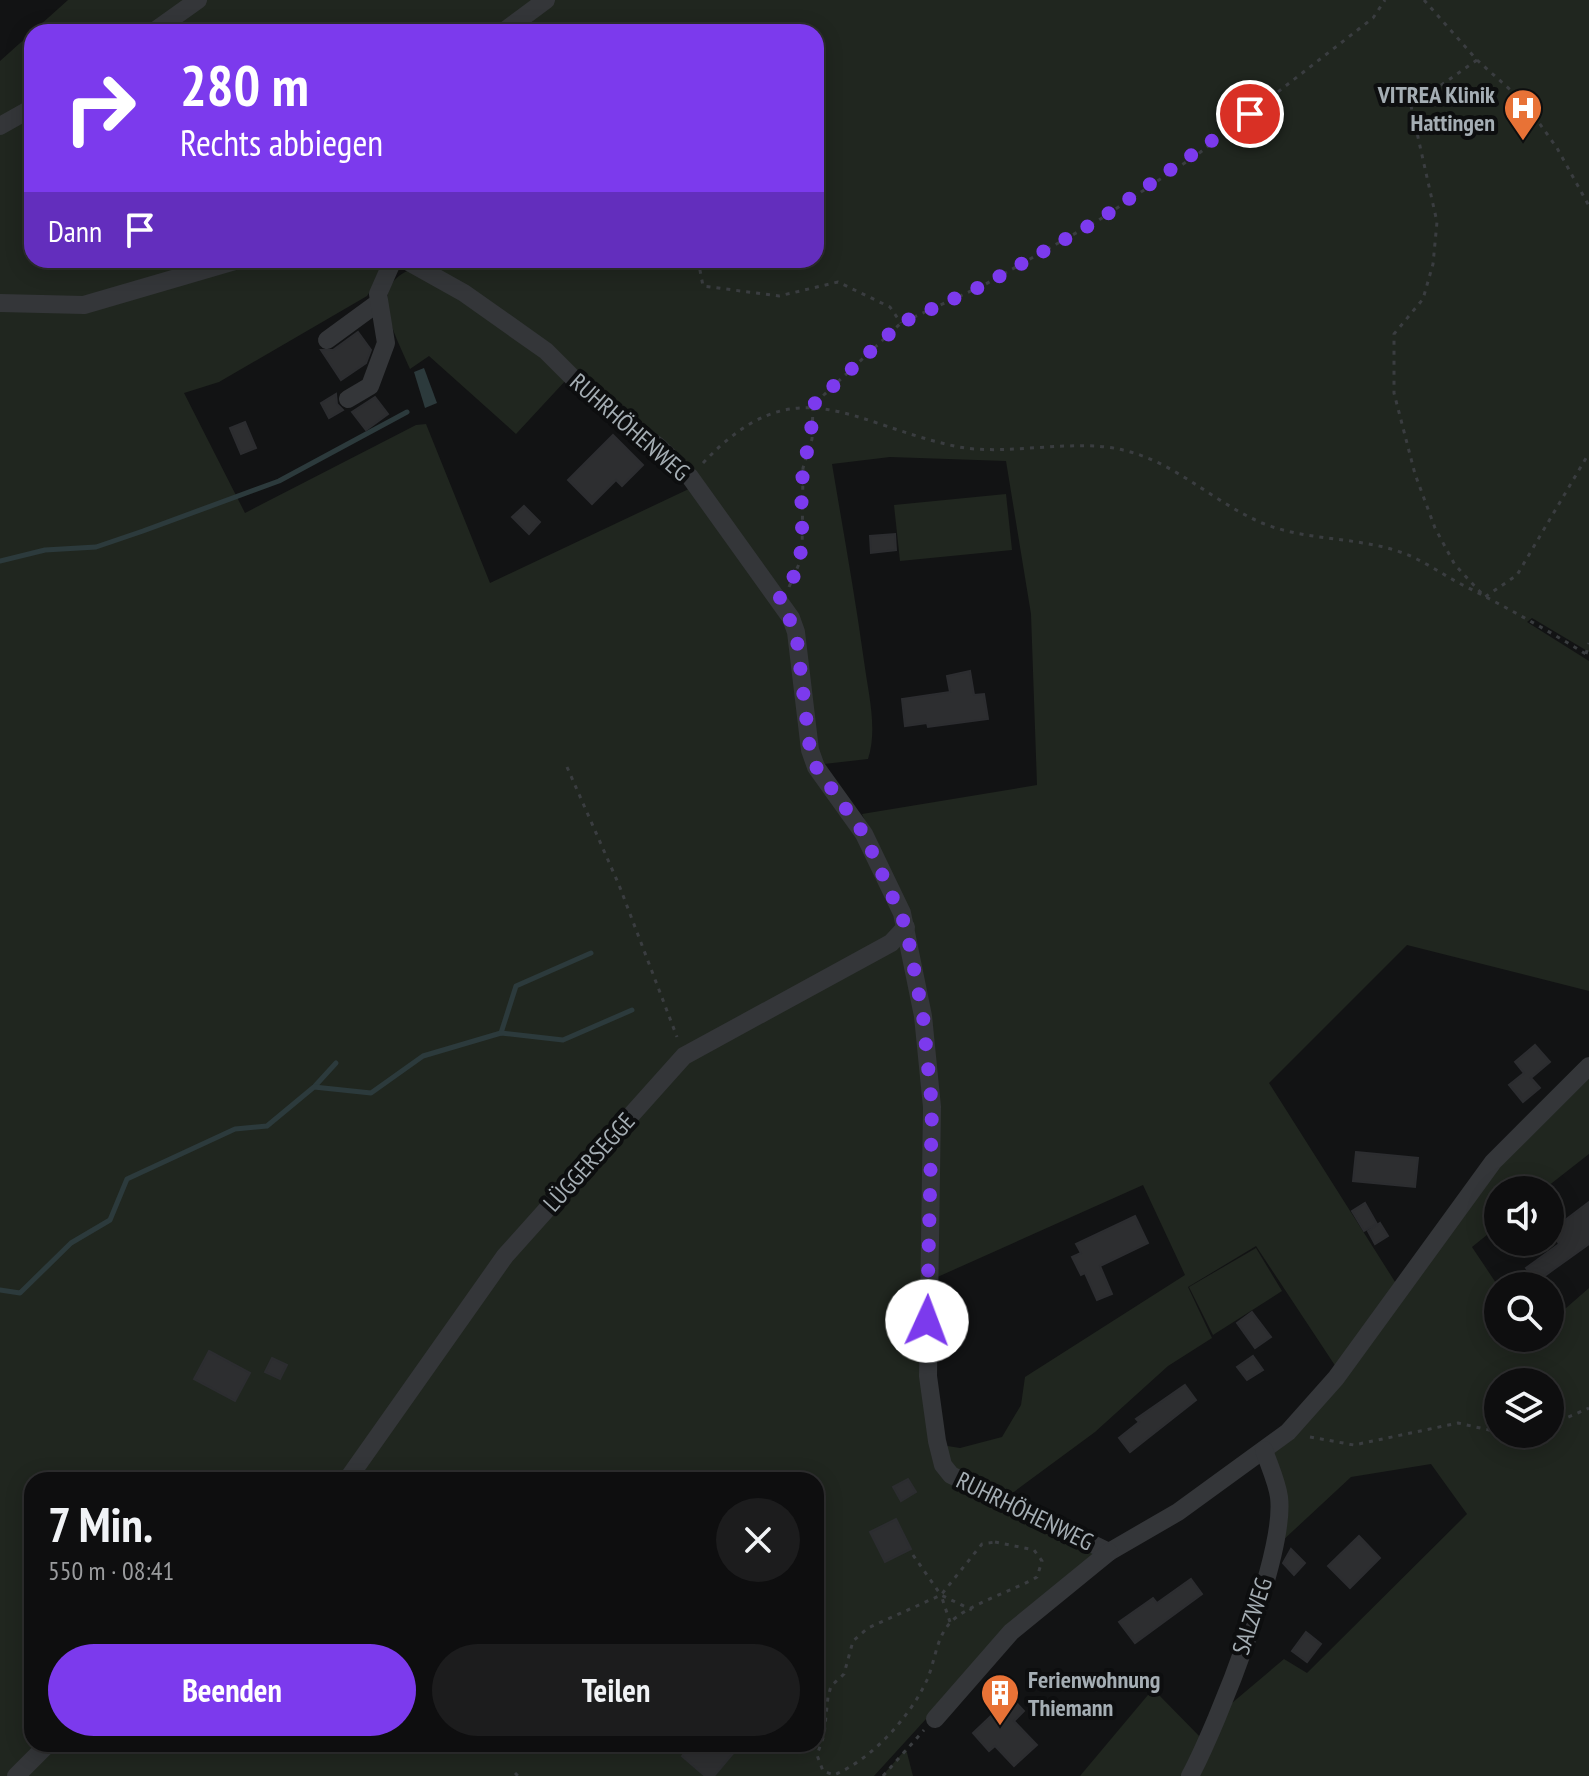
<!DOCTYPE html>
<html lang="de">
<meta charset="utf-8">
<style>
body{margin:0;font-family:"PT Sans Narrow",sans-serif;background:#1c1c1d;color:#f1f3f6;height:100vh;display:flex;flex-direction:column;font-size:30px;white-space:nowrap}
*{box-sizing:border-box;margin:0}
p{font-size:26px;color:#9b9c9e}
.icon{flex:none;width:44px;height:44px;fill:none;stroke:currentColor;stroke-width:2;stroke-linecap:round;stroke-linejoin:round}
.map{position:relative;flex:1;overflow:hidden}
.panel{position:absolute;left:24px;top:1472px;width:800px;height:280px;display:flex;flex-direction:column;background:#0e0e0f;border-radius:24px;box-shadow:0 4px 20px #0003,0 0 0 2px #2e2e2f}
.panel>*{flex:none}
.hud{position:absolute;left:24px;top:24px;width:800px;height:244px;border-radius:24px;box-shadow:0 4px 20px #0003,0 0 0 2px #2e2e2f;background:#7c3aed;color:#fff;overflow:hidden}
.fabs{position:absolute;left:1484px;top:1176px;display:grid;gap:16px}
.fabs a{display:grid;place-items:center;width:80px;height:80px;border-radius:50%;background:#0e0e0f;box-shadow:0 4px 20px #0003,0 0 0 2px #2e2e2f;font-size:40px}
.pin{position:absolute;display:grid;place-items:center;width:68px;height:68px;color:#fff;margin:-34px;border:4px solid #fff;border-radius:50%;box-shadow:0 2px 8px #0007}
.me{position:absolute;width:88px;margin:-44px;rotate:2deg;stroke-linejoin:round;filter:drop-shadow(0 0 6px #0008)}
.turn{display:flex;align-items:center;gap:28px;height:168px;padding:0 24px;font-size:36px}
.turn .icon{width:104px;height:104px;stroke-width:2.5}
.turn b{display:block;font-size:56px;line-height:68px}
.then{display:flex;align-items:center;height:76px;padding:0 24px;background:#0003;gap:16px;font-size:30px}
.round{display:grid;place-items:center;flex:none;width:84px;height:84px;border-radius:42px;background:#1c1c1d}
.headline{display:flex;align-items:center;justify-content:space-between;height:136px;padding:0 24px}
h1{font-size:48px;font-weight:700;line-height:60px}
.cta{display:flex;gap:16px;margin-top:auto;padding:16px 24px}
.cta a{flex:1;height:92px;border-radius:48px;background:#7c3aed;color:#fff;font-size:32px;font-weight:700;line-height:92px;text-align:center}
.cta a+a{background:#1c1c1d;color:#f1f3f6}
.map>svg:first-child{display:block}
.green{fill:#20261f;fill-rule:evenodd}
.water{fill:#2c3a3c}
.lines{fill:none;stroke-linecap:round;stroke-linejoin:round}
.stream{stroke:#2c3a3c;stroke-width:5}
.building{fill:#2d2e30;stroke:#2c2d30;stroke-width:2}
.path{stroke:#3a3d40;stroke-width:3;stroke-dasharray:4 6;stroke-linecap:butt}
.minor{stroke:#343639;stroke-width:18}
.route{stroke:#7c3aed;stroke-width:14;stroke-dasharray:0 25.2}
.labels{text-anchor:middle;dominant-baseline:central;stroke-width:8;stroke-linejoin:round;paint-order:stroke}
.poi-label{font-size:24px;font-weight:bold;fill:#a5aeb4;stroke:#0d0e0f;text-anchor:end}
.street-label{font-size:24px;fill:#a5aeb4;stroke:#0d0e0f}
</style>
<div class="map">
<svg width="1589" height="1776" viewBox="0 0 1589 1776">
<rect width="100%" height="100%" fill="#121314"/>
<g class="green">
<path d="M68,0H1589V652L1532,618L1527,622L1589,661V991L1407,945L1269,1083L1397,1285L1338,1370L1256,1246L1188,1287L1212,1338L1168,1366L1095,1432L1007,1497L951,1472L941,1445L960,1448L1002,1437L1021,1405L1025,1377L1185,1275L1143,1185L933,1279L937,1107L927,1016L911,926L862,814L1037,785L1031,614L1006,461L890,457L832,464C843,530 855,595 864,661C868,692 878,729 868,759L824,764L816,752L812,726L799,629L691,474L548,349L412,260H816V32H32V260H224L82,300L28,298L25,308L85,310L249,260H391L367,296L219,382L184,393L245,513L416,425L426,424L490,583L693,487L793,631L808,755L825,786L860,833L900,920L919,1015L928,1108L924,1386L934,1448L948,1478L1086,1544L1099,1556L1008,1629L874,1776H18L46,1744H816V1480H350L419,1385L417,1381L345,1480H32V1744H41L14,1776H0V61Z"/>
<path d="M415,268L507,329L567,379L516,434L429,356L410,369C396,335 364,284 415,268Z"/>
<polygon points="1006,494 1012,550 900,561 894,505"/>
<path d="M1589,1067V1154L1543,1190H1498V1226L1472,1247L1498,1286V1338H1550V1322L1589,1288V1776H1193L1226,1708L1284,1659L1307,1673L1467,1514L1431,1464L1351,1477L1280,1543L1268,1450L1496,1164ZM1498,1382H1550V1434H1498Z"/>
<polygon points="1256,1248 1282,1291 1213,1335 1189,1287"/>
<polygon points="1153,1689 1205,1742 1187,1776 1080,1776"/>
<polygon points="906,1749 913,1776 882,1776"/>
</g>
<polygon class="water" points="424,368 437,403 425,408 414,372"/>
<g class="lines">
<g class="stream">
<polyline points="0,561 45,550 96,547 143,531 279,481 407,412"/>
<polyline points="501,1033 516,986 591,953"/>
<polyline points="315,1086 336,1063"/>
<polyline points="0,1290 20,1293 71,1243 110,1220 127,1179 235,1129 267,1126 314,1087 371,1093 423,1056 501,1033 563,1040 632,1010"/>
</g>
</g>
<g class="building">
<polygon points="358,332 371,350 366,363 341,380 321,350 333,350"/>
<polygon points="336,394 337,404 343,410 329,418 321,403"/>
<polygon points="375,397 388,414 366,430 352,412"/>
<polygon points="245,422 256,448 241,454 230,428"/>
<polygon points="613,435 643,465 622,486 616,480 592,504 568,480"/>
<polygon points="524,506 540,522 529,534 512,517"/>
<polygon points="895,534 896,550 871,553 870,536"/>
<polygon points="970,671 974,695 984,694 988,719 928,727 927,723 905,726 902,699 950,692 947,676"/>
<polygon points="1535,1045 1550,1062 1531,1078 1540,1088 1523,1102 1509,1085 1524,1073 1515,1062"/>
<polygon points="1356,1152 1418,1158 1415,1187 1353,1181"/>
<polygon points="1589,1202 1589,1244 1536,1282 1526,1268 1559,1244 1552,1230"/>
<polygon points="1365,1203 1377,1224 1364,1231 1352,1211"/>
<polygon points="1135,1216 1148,1243 1100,1266 1112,1294 1097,1300 1085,1273 1081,1275 1072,1257 1081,1253 1076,1244"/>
<polygon points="1380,1223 1388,1236 1375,1244 1368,1231"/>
<polygon points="1252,1312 1271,1337 1255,1348 1237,1323"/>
<polygon points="209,1351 250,1373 235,1401 194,1379"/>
<polygon points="1253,1356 1263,1370 1247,1380 1237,1367"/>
<polygon points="272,1358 287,1365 280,1379 265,1372"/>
<polygon points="1185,1385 1196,1400 1130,1452 1119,1438 1139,1422 1136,1419"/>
<polygon points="908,1479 916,1492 901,1501 893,1487"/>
<polygon points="896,1519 911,1549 885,1562 870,1532"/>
<polygon points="1359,1536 1380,1558 1350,1588 1328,1566"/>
<polygon points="1291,1549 1305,1563 1294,1575 1283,1563"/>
<polygon points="1191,1579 1202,1594 1135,1643 1119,1622 1153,1598 1157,1603"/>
<polygon points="1306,1632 1321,1644 1307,1662 1292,1651"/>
<polygon points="1011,1697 1024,1711 1014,1721 1037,1745 1014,1766 995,1746 989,1751 973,1733"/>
<polygon points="691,1744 741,1744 714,1776 705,1776 682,1756"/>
</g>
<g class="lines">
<g class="path">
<polyline points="1424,0 1477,60 1525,103 1557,148 1589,206"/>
<polyline points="1477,60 1411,106 1437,222 1433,264 1423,299 1394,334 1394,393 1415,474 1435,528 1455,565 1485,597 1517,575 1589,453"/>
<polyline points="698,260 703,286 779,296 838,282 890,307 901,323"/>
<path d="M703,463C797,363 851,425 959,447C1008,456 1075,438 1123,450C1175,462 1213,502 1262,523C1309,542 1357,536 1403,553C1422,560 1439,572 1457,582C1502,605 1546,629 1589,656"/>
<polyline points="789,587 802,557 803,468 812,439 813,405 901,323 984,285 1099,220 1198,154 1373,18 1385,0"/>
<polyline points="1586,654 1589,643"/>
<polyline points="567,767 619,885 677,1037"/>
<polyline points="1550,1425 1589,1408"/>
<polyline points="1310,1437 1354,1445 1458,1423 1498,1432"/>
<path d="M995,1542L1034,1550L1042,1561L1037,1577C1015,1590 966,1605 950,1623C936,1638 935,1662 927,1680C910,1717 872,1759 834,1775L823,1771L817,1755L824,1735L828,1697L831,1686L844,1674L853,1641L868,1628L941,1595L982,1544Z"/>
<polyline points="913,1555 941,1595"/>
<polyline points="950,1622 941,1595 972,1610"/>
<polyline points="515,1773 518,1776"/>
<polyline points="883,1776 924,1730"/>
</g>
<g class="minor">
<polyline points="153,32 198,0"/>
<polyline points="503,32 546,0"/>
<polyline points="0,126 32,108"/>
<polyline points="405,260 464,293 546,351 581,386 659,447 690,477 791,618 796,632 810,750 816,767 864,834 902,913 923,1016 932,1107 928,1376 937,1441 943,1465 951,1475 1109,1552 1178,1512 1288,1432 1336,1378 1493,1162 1589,1066"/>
<polyline points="0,303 84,305 238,260"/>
<polyline points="327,340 379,302"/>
<polyline points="348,399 370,386 386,343 378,294 393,260"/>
<polyline points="347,1480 505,1256 684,1056 891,943 906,927"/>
<polyline points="935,1719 1011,1632 1109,1552"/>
<polyline points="16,1776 48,1744"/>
<path d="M1190,1776C1218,1723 1286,1553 1279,1497C1277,1482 1269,1465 1264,1450"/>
</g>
</g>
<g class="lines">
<path class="route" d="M927,1321L932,1107L923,1016L906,927L864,834L816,767L810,750L796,632L779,599C816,556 795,516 804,467C808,445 813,427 813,405L901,323L984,285L1099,220L1250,114"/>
</g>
<defs>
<symbol id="hospital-pin" viewBox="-11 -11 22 30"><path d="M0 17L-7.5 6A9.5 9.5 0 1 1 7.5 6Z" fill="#e87236" stroke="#0d0e0f"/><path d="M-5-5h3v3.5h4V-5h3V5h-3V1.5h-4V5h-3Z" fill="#fff"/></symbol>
<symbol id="building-pin" viewBox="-11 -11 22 30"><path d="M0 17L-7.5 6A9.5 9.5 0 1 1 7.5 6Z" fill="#e87236" stroke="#0d0e0f"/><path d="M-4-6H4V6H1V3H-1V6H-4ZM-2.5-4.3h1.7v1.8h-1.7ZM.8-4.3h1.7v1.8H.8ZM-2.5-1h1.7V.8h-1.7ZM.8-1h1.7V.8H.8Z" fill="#fff"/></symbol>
</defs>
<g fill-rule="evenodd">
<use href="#hospital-pin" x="1501" y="86" width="44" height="60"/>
<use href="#building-pin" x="978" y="1671" width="44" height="60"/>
</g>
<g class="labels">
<g class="poi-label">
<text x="1495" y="94">VITREA Klinik<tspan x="1495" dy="28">Hattingen</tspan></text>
<text x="1028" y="1679" text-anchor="start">Ferienwohnung<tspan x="1028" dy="28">Thiemann</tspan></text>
</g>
<g class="street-label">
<text transform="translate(630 427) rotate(41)">RUHRHÖHENWEG</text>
<text transform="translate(589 1162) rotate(-48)">LÜGGERSEGGE</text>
<text transform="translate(1025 1511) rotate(26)">RUHRHÖHENWEG</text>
<text transform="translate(1252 1616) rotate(-72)">SALZWEG</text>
</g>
</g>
</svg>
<div class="fabs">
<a><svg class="icon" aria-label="sound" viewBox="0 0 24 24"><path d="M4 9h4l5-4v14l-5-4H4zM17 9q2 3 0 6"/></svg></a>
<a><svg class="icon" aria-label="search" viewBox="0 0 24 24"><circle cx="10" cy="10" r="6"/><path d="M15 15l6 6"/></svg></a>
<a><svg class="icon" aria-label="layers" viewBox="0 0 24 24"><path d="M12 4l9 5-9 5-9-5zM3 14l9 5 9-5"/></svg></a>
</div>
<div class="pin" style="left:1250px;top:114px;background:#d93025"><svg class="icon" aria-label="arrive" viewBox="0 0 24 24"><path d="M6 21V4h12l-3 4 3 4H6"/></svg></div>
<svg class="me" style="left:927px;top:1321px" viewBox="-20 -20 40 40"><circle r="19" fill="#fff"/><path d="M0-13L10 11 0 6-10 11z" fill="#7c3aed"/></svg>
<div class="hud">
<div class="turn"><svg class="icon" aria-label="right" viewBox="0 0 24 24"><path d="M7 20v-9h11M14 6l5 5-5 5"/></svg><div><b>280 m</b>Rechts abbiegen</div></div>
<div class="then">Dann<svg class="icon" aria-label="arrive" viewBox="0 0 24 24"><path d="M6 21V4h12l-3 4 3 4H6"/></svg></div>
</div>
<section class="panel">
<div class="headline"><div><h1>7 Min.</h1><p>550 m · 08:41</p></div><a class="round"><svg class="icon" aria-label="close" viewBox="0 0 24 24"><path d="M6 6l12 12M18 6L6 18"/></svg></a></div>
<div class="cta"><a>Beenden</a><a>Teilen</a></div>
</section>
</div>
